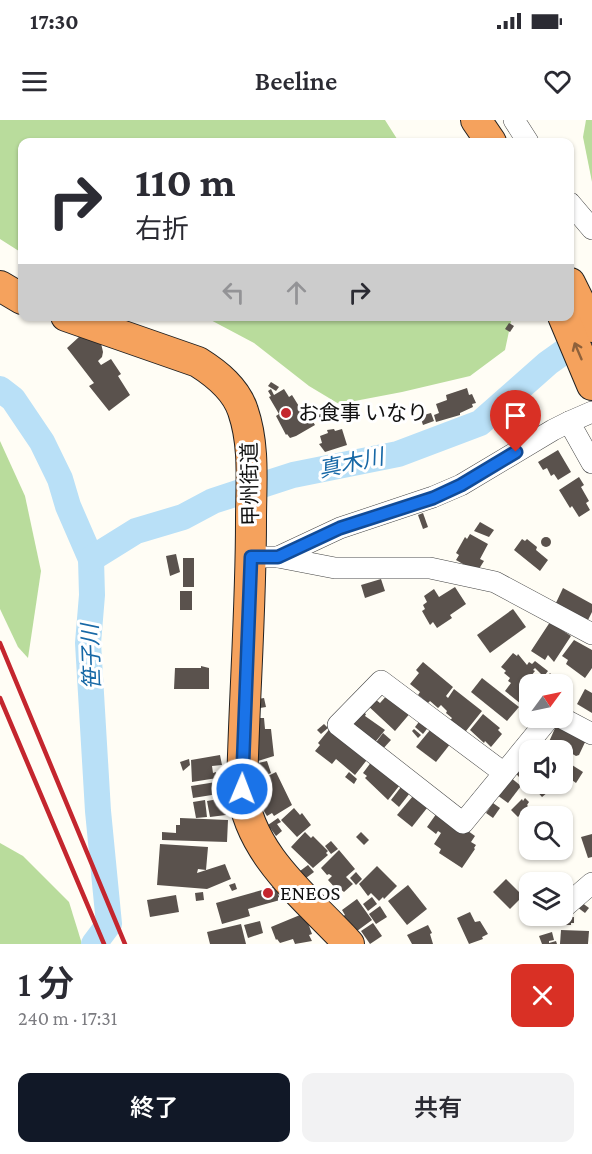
<!DOCTYPE html>
<html lang="ja">
<meta charset="utf-8">
<style>
body{margin:0;font-family:"Crimson Pro","Noto Sans JP",serif;background:#f2f2f3;color:#2b2b33;height:100vh;display:flex;flex-direction:column;font-size:22px;white-space:nowrap}
*{box-sizing:border-box;margin:0}
p{font-size:20px;color:#7c7c81}
.icon{flex:none;width:33px;height:33px;fill:none;stroke:currentColor;stroke-width:2;stroke-linecap:round;stroke-linejoin:round}
.map{position:relative;height:824px;overflow:hidden}
.drawer{display:flex;flex-direction:column;background:#fff;flex:1}
.drawer>*{flex:none}
.hud{position:absolute;left:18px;top:18px;width:556px;height:183px;border-radius:12px;box-shadow:0 2px 4px #0004;background:#fff;color:#2b2b33;overflow:hidden}
.needle{width:39px;rotate:57deg}
.buttons{position:absolute;left:519px;top:554px;display:grid;gap:12px}
.buttons a{display:grid;place-items:center;width:54px;height:54px;border-radius:12px;background:#fff;box-shadow:0 2px 4px #0004;font-size:30px}
.pin{position:absolute;display:grid;place-items:center;width:51px;height:51px;color:#fff;margin:-62px -26px;border-radius:50% 50% 50% 0;rotate:-45deg;box-shadow:0 0 6px #0007}
.pin .icon{rotate:45deg}
.me{position:absolute;width:66px;margin:-33px;rotate:1deg;stroke-linejoin:round;filter:drop-shadow(0 0 4px #0008)}
.turn{display:flex;align-items:center;gap:21px;height:126px;padding:0 18px;font-size:27px}
.turn .icon{width:78px;height:78px;stroke-width:2.5}
.turn b{display:block;font-size:42px;line-height:51px}
.lanes{display:flex;align-items:center;height:57px;padding:0 18px;background:#0003;justify-content:center;gap:30px;direction:ltr}
.lanes .off{opacity:.35}
.round{display:grid;place-items:center;flex:none;width:63px;height:63px;border-radius:12px;background:#f2f2f3}
.head{display:flex;align-items:center;justify-content:space-between;height:102px;padding:0 18px}
h1{font-size:36px;font-weight:600;line-height:45px}
.cta{display:flex;gap:12px;margin-top:auto;padding:12px 18px}
.cta a{flex:1;height:69px;border-radius:12px;background:#111827;color:#fff;font-size:24px;font-weight:600;line-height:69px;text-align:center}
.cta a+a{background:#f2f2f3;color:#2b2b33}
.status{display:flex;justify-content:space-between;align-items:center;height:42px;padding:0 30px;background:#fff;direction:ltr}
.status svg{height:16px;fill:currentColor}
header{display:flex;justify-content:space-between;align-items:center;height:78px;padding:0 18px;background:#fff;font-size:27px;font-weight:600}
.map>svg:first-child{display:block}
.forest{fill:#b9dc9c}
.lines{fill:none;stroke-linecap:round;stroke-linejoin:round}
.river{stroke:#b9e0f7;stroke-width:26}
.building{fill:#5a524d;fill-rule:evenodd}
.minor-casing{stroke:#444;stroke-width:22}
.highway-casing{stroke:#222;stroke-width:32}
.minor{stroke:#fff;stroke-width:21}
.highway{stroke:#f5a25d;stroke-width:30}
.rail{stroke:#c4262e;stroke-width:4.5}
.oneway{stroke:#8e613b}
.route-casing{stroke:#114b97;stroke-width:15}
.route{stroke:#1a73e8;stroke-width:10}
.poi-dot{fill:#c4262e;stroke:#fff;stroke-width:2}
.labels{text-anchor:middle;dominant-baseline:central;stroke-width:6;stroke-linejoin:round;paint-order:stroke}
.poi-label{font-size:21px;fill:#111;stroke:#fff;text-anchor:start}
.street-label{font-size:21px;fill:#111;stroke:#fff}
.water-label{font-size:22px;font-style:italic;fill:#1768a6;stroke:#fff}
</style>
<div class="status"><b>17:30</b><svg viewBox="0 0 49 12"><path d="M0 12V9h3v3zM5 12V6h3v6zM10 12V3h3v9zM15 12V0h3v12zM26 1h20v11H26zM47 4h2v5h-2z"/></svg></div>
<header><svg class="icon" aria-label="menu" viewBox="0 0 24 24"><path d="M4 6h16M4 12h16M4 18h16"/></svg>Beeline<svg class="icon" aria-label="heart" viewBox="0 0 24 24"><path d="M12 20l-8-8c-3-5 5-10 8-4 3-6 11-1 8 4z"/></svg></header>
<div class="map">
<svg width="592" height="824" viewBox="0 0 592 824">
<rect width="100%" height="100%" fill="#fffdf5"/>
<g class="forest">
<polygon points="0,0 385,0 399,22 22,22 22,133 0,119"/>
<polygon points="586,0 592,0 592,62 583,17"/>
<polygon points="205,197 512,197 505,230 470,256 402,272 339,284 309,266 254,223"/>
<polygon points="0,321 25,376 41,451 28,538 18,527 0,489"/>
<polygon points="0,723 23,736 69,782 82,824 0,824"/>
</g>
<g class="lines">
<g class="river">
<polyline points="0,269 13,279 42,322 60,359 68,386 91,439 92,475 88,523 98,691 109,804 94,824"/>
<polyline points="91,439 136,411 183,397 213,381 293,355 398,334 480,303 548,243 589,214"/>
</g>
</g>
<g class="building">
<polygon points="509,203 514,206 510,212 505,209"/>
<polygon points="87,216 101,223 103,232 102,237 98,241 101,245 111,239 121,254 118,256 130,275 109,291 89,266 94,263 67,228 79,217"/>
<polygon points="271,262 279,267 276,271 268,266"/>
<polygon points="467,268 469,275 472,274 476,283 472,284 473,287 460,293 460,295 436,302 434,295 439,293 436,284 447,280 446,275"/>
<polygon points="271,269 274,275 284,269 289,277 292,275 305,296 308,294 315,305 296,316 290,318 287,314 286,315 276,296 279,294 269,277 271,276 268,271"/>
<polygon points="329,291 333,299 322,304 318,295"/>
<polygon points="431,293 434,301 423,305 420,296"/>
<polygon points="334,309 335,311 342,309 347,325 325,332 319,324 322,323 320,316 328,313 327,310"/>
<polygon points="558,330 571,352 558,360 554,354 551,356 547,348 543,350 538,342"/>
<polygon points="579,357 584,365 581,367 589,381 586,383 590,390 579,397 572,386 570,388 559,370"/>
<polygon points="423,393 428,407 423,409 418,395"/>
<polygon points="480,402 494,410 489,417 474,411"/>
<polygon points="470,414 488,424 480,439 484,441 477,452 456,440 459,435 456,433 465,417 467,419"/>
<circle cx="546" cy="422" r="5"/>
<polygon points="522,419 525,421 527,419 537,427 536,430 548,440 540,451 514,430"/>
<polygon points="176,434 180,452 170,456 166,436"/>
<rect x="183" y="438" width="11" height="29"/>
<polygon points="381,459 385,471 365,478 361,465"/>
<polygon points="455,467 466,484 450,495 452,498 437,508 433,502 430,505 422,491 425,489 423,485 427,482 424,476 434,469 439,477"/>
<polygon points="563,468 592,484 592,492 586,504 554,487"/>
<rect x="180" y="471" width="12" height="19"/>
<polygon points="513,489 526,507 490,533 477,515"/>
<polygon points="550,502 571,516 554,542 548,535 545,540 531,531"/>
<polygon points="574,520 592,530 592,548 585,558 566,544 568,540 562,536"/>
<path d="M513,533L517,536L518,534L527,545L529,542L532,544L535,541L548,551L545,555L547,557L550,553L560,564H530V584L526,588L505,571L511,563L508,561L510,558L504,553L506,551L501,547ZM535,548L543,556L538,562L531,556L535,551L533,550Z"/>
<polygon points="423,542 453,567 446,576 448,578 454,569 482,591 462,616 449,602 452,598 446,593 447,591 441,585 438,588 430,581 428,583 418,575 420,572 410,564 419,553 416,550"/>
<polygon points="201,546 209,548 209,569 174,569 175,548 201,548"/>
<polygon points="482,558 519,587 507,601 471,572"/>
<polygon points="562,562 570,568 569,570 571,572 562,583"/>
<polygon points="585,569 592,573 592,593 577,584"/>
<polygon points="389,573 412,591 395,611 365,583 371,576 380,583"/>
<polygon points="264,578 266,587 260,588 258,579"/>
<polygon points="360,590 366,594 365,596 385,610 372,626 346,605"/>
<polygon points="483,594 500,608 498,610 502,614 491,627 485,621 484,623 470,610"/>
<polygon points="256,598 264,598 265,609 271,609 274,636 258,641 256,635 259,634 255,615"/>
<polygon points="422,598 430,605 423,614 415,607"/>
<polygon points="324,604 328,608 321,614 317,610"/>
<polygon points="332,606 370,636 355,655 336,639 332,644 315,631 320,625 318,623"/>
<polygon points="556,606 587,618 579,635 576,636 569,632 570,630 564,627 561,630 548,624"/>
<polygon points="414,609 421,615 418,618 412,611"/>
<polygon points="430,610 451,623 436,642 416,627"/>
<polygon points="383,613 391,620 381,631 374,625"/>
<polygon points="220,635 222,645 212,646 213,653 216,652 217,658 192,662 191,640"/>
<polygon points="530,636 530,663 554,663 546,670 548,672 542,677 527,660 524,663 513,650"/>
<polygon points="189,639 190,645 183,651 180,642"/>
<polygon points="267,641 271,653 258,659 254,644"/>
<polygon points="372,641 403,661 388,680 365,658 367,656 363,653"/>
<polygon points="572,645 583,652 576,663 565,655"/>
<polygon points="276,652 292,685 274,696 272,693 267,696 257,680 252,664"/>
<polygon points="349,652 357,659 354,664 345,657"/>
<polygon points="510,657 521,666 508,683 497,675"/>
<polygon points="216,662 218,674 193,678 191,666"/>
<polygon points="404,663 413,669 399,687 391,680"/>
<polygon points="413,676 431,683 412,707 397,695"/>
<polygon points="224,678 226,695 210,697 207,681"/>
<polygon points="525,678 529,682 527,685 528,686 518,697 511,690 522,679 523,681"/>
<polygon points="205,680 207,697 196,698 193,682"/>
<polygon points="493,683 500,688 493,698 486,693"/>
<polygon points="294,688 300,695 302,693 311,705 297,717 281,700"/>
<polygon points="439,690 475,716 471,722 476,725 474,728 475,729 462,748 439,733 441,729 434,724 441,713 438,711 436,714 427,707"/>
<polygon points="180,698 228,700 227,722 162,720 162,712 176,713 176,705 180,705"/>
<polygon points="278,698 281,702 277,704 282,711 276,716 268,705"/>
<polygon points="305,712 311,718 313,716 328,731 326,733 328,735 313,748 291,727"/>
<polygon points="361,712 369,720 364,725 356,717"/>
<polygon points="592,714 592,737 588,738 581,717"/>
<polygon points="331,721 338,729 331,734 325,726"/>
<polygon points="160,724 208,727 206,750 198,749 197,753 225,744 231,759 207,769 157,765"/>
<polygon points="339,730 355,749 346,757 353,764 344,772 339,768 337,770 328,760 332,756 329,754 327,755 321,748"/>
<polygon points="308,745 314,752 306,758 300,751"/>
<polygon points="377,746 397,766 384,779 383,777 379,781 371,773 368,776 359,764"/>
<polygon points="356,752 362,759 356,765 350,758"/>
<polygon points="506,759 523,776 510,789 493,772"/>
<polygon points="235,763 237,769 232,771 229,765"/>
<polygon points="408,765 427,789 407,805 388,781"/>
<polygon points="276,766 280,780 248,789 250,796 222,804 216,783"/>
<polygon points="203,772 204,780 196,781 195,773"/>
<polygon points="176,775 179,792 150,797 147,780"/>
<polygon points="372,777 377,784 368,791 363,784"/>
<polygon points="357,779 372,800 357,811 352,805 349,807 342,797 345,795 342,790"/>
<polygon points="581,782 589,788 585,793 577,787"/>
<polygon points="380,786 387,797 376,804 369,794"/>
<polygon points="470,792 475,802 480,801 488,814 482,817 483,819 469,824 457,798"/>
<polygon points="300,795 301,797 305,795 312,814 309,815 312,821 295,824 293,819 280,823 277,819 276,820 271,807"/>
<polygon points="560,797 574,797 574,803 571,803 571,805 560,805"/>
<polygon points="260,801 263,813 248,818 244,805"/>
<polygon points="373,803 382,816 370,824 361,811"/>
<polygon points="241,804 246,824 210,824 207,812"/>
<polygon points="428,805 432,813 430,814 433,824 412,824 407,815"/>
<polygon points="561,810 589,811 588,824 560,824"/>
<polygon points="552,812 554,820 549,821 549,823 556,821 557,824 542,824 539,816"/>
</g>
<g class="lines">
<defs>
<g id="minor">
<polyline points="514,0 528,22"/>
<polyline points="570,83 592,109"/>
<polyline points="592,292 569,302 592,343"/>
<polyline points="251,437 278,437 335,448 430,448 495,462 592,514"/>
<polyline points="278,437 340,408 433,377 461,365 553,310 569,302"/>
<polyline points="560,597 592,614"/>
<polyline points="504,653 381,561 338,605 463,703 550,597"/>
<polyline points="562,789 592,763"/>
</g>
<g id="highway">
<polyline points="476,0 491,22"/>
<polyline points="570,163 592,207"/>
<polyline points="0,166 22,179"/>
<path d="M66,196L198,242C217,254 236,269 243,291C255,326 251,364 251,400C251,490 244,579 242,669C249,735 307,778 349,824"/>
<polyline points="563,196 592,265"/>
</g>
</defs>
<use href="#minor" class="minor-casing"/>
<use href="#highway" class="highway-casing"/>
<use href="#minor" class="minor"/>
<use href="#highway" class="highway"/>
<g class="rail">
<polyline points="0,523 125,824"/>
<polyline points="0,578 104,824"/>
</g>
</g>
<defs><path id="oneway-shaft" d="M-6 0H5M1.5-3L5.5 0L1.5 3" fill="none" stroke-width="1.6" stroke-linecap="round" stroke-linejoin="round" transform="scale(1.5)"/></defs>
<use class="oneway" href="#oneway-shaft" transform="translate(578 231) rotate(-113)"/>
<g class="lines">
<defs>
<polyline id="route" points="242,669 251,437 278,437 340,408 433,378 461,365 516,332"/>
</defs>
<use href="#route" class="route-casing"/>
<use href="#route" class="route"/>
</g>
<g class="poi-dot">
<circle cx="286" cy="293" r="6"/>
<circle cx="268" cy="773" r="6"/>
</g>
<g class="labels">
<g class="poi-label">
<text x="298" y="293">お食事 いなり</text>
<text x="280" y="773">ENEOS</text>
</g>
<g class="street-label">
<text transform="translate(250 364) rotate(-91)">甲州街道</text>
</g>
<g class="water-label">
<text transform="translate(351 343) rotate(-12)">真木川</text>
<text transform="translate(91 537) rotate(-92)">笹子川</text>
</g>
</g>
</svg>
<div class="buttons">
<a><svg class="needle" viewBox="-14 -14 28 28"><path d="M0-13l5 13h-10z" fill="#e53935"/><path d="M0 13l5-13h-10z" fill="#7c7c81"/></svg></a>
<a><svg class="icon" aria-label="sound" viewBox="0 0 24 24"><path d="M4 9h4l5-4v14l-5-4H4zM17 9q2 3 0 6"/></svg></a>
<a><svg class="icon" aria-label="search" viewBox="0 0 24 24"><circle cx="10" cy="10" r="6"/><path d="M15 15l6 6"/></svg></a>
<a><svg class="icon" aria-label="layers" viewBox="0 0 24 24"><path d="M12 4l9 5-9 5-9-5zM3 14l9 5 9-5"/></svg></a>
</div>
<div class="pin" style="left:516px;top:332px;background:#d93025"><svg class="icon" aria-label="arrive" viewBox="0 0 24 24"><path d="M6 21V4h12l-3 4 3 4H6"/></svg></div>
<svg class="me" style="left:242px;top:669px" viewBox="-20 -20 40 40"><circle r="17" fill="#1a73e8" stroke="#fff" stroke-width="3"/><path d="M0-11L8 9 0 5-8 9z" fill="#fff"/></svg>
<div class="hud">
<div class="turn"><svg class="icon" aria-label="right" viewBox="0 0 24 24"><path d="M7 20v-9h11M14 6l5 5-5 5"/></svg><div><b>110 m</b>右折</div></div>
<div class="lanes"><svg class="icon off" aria-label="left" viewBox="0 0 24 24"><path d="M17 20v-9H6M10 6l-5 5 5 5"/></svg><svg class="icon off" aria-label="ahead" viewBox="0 0 24 24"><path d="M12 20V5M6 11l6-6 6 6"/></svg><svg class="icon" aria-label="right" viewBox="0 0 24 24"><path d="M7 20v-9h11M14 6l5 5-5 5"/></svg></div>
</div>
</div>
<section class="drawer">
<div class="head"><div><h1>1 分</h1><p>240 m · 17:31</p></div><a class="round" style="background:#d93025;color:#fff"><svg class="icon" aria-label="close" viewBox="0 0 24 24"><path d="M6 6l12 12M18 6L6 18"/></svg></a></div>
<div class="cta"><a>終了</a><a>共有</a></div>
</section>
